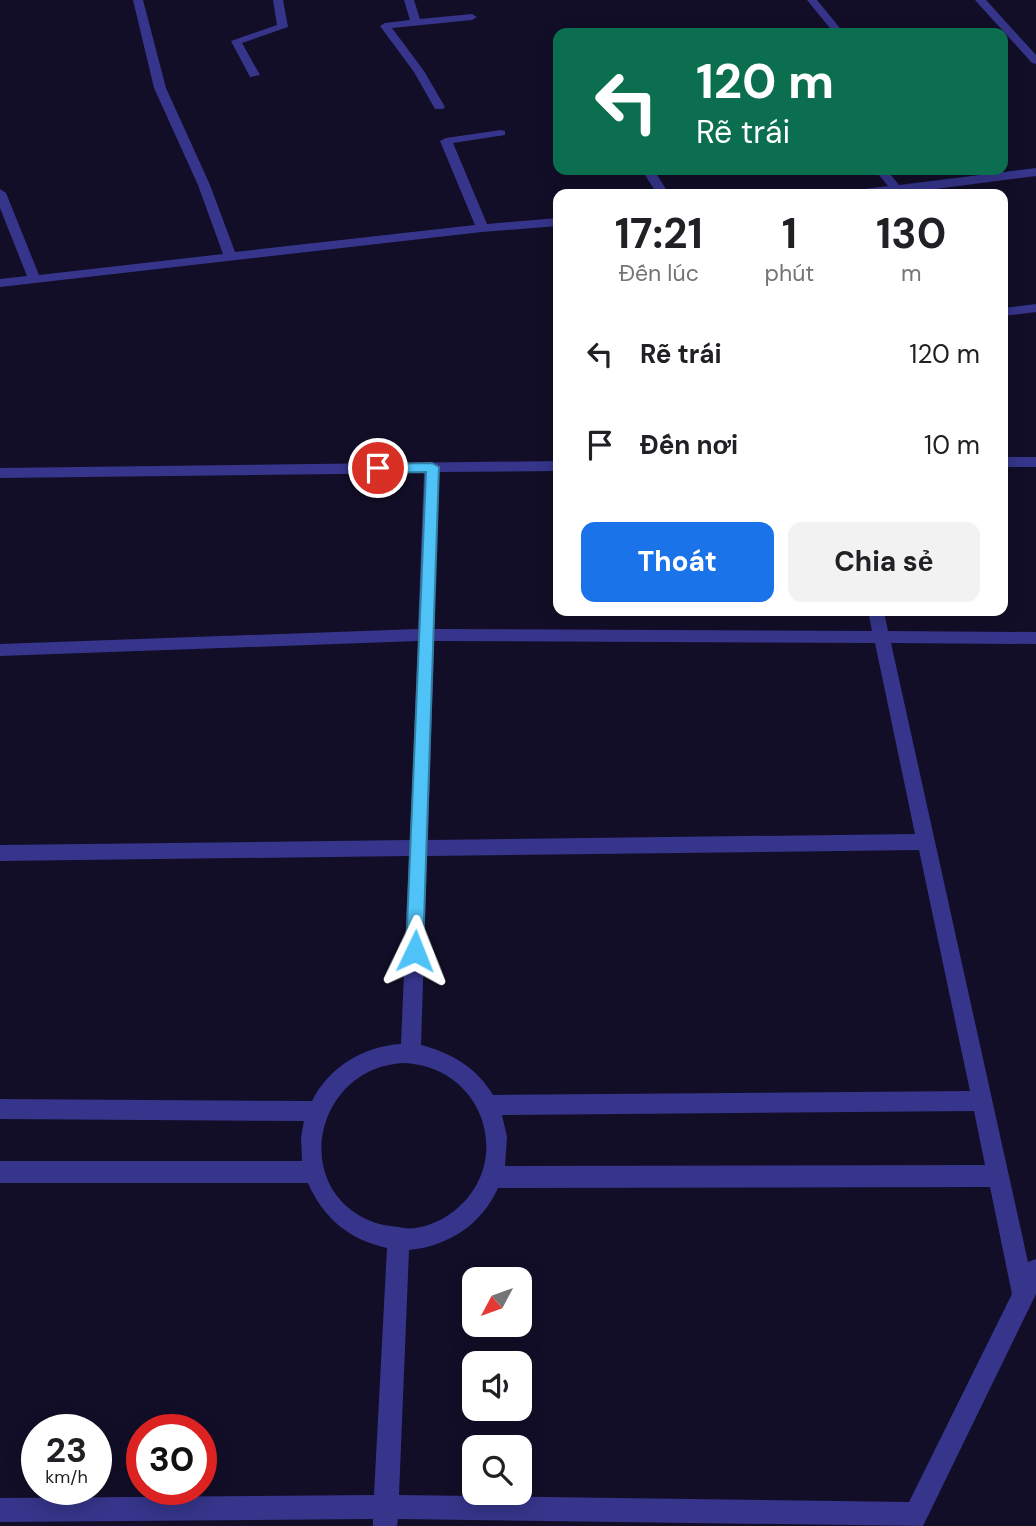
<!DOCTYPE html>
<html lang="vi">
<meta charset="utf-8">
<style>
body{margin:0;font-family:"DM Sans",sans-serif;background:#f2f2f2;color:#202124;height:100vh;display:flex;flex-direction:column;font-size:26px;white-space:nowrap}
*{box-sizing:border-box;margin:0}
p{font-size:23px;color:#757577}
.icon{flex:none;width:38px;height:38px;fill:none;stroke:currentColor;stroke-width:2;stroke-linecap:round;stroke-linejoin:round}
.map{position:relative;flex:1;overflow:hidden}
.sheet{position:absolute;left:553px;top:189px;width:455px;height:427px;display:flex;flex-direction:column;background:#fff;border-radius:14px;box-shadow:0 4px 18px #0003}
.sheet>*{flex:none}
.guide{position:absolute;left:553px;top:28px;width:455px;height:147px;border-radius:14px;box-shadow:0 4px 18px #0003;background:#0b6e4f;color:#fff;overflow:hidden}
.needle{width:46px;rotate:229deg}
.tools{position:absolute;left:462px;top:1267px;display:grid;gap:14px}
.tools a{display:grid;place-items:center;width:70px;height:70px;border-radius:14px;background:#fff;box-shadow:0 4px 18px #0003;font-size:35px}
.speed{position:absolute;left:21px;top:1414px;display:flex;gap:14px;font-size:35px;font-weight:700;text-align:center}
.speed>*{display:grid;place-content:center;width:91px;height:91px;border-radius:50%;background:#fff;box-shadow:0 4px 18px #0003;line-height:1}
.speed small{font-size:18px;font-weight:400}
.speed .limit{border:10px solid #d22;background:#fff;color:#111}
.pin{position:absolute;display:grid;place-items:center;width:60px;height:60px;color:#fff;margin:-30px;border:4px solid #fff;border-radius:50%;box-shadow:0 2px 7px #0007}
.me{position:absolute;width:77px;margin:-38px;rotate:2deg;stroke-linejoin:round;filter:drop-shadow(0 0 5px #0008)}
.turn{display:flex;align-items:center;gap:24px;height:147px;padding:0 28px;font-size:32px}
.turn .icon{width:91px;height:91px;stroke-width:2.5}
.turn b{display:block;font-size:49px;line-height:60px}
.eta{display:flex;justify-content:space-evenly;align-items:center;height:119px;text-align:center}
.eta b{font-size:42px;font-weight:700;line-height:49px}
.action{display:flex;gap:14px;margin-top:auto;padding:14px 28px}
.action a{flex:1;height:80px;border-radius:14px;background:#1a73e8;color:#fff;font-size:28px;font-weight:700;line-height:80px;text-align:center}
.action a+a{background:#f2f2f2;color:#202124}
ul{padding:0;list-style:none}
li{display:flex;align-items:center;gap:21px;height:91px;padding:0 28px}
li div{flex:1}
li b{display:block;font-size:26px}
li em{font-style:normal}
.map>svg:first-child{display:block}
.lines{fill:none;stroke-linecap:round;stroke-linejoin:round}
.minor{fill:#36358b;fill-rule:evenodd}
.route{fill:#4fc3f7;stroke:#337fa1;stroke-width:2}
</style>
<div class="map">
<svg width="1036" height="1526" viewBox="0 0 1036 1526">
<rect width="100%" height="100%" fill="#120e28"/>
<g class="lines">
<g class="minor">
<polygon points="133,0 143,0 166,88 210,185 235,252 475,225 440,141 446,138 501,130 505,131 505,135 453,143 487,224 558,218 558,226 482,232 0,287 0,279 27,276 0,208 0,189 6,193 39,275 223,254 198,185 154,88"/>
<polygon points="273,0 283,0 288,27 242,43 260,75 250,77 231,41 277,25"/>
<polygon points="404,0 414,0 420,19 472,14 477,17 472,20 392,28 424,71 445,107 443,109 435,109 414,72 380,26 385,23 410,20"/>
<polygon points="807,0 817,0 844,33 834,33"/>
<polygon points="975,0 986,0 1036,55 1036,64 1032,63"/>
<polygon points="1036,168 1036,176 897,194 850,194 856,190 888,186 875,170 887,170 899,185"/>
<polygon points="642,170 654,170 669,194 657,194"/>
<polygon points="1036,304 1036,312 1003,316 1003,308"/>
<rect x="1003" y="457" width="33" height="10"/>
<path d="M558,461V471L439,472L434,629L872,631L868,611H884L888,631L1036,632V644L891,643L1028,1262L1036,1259V1294L923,1526L398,1519L397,1526H373V1519L0,1522V1498L374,1495L387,1248C350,1240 323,1218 308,1183H0V1161H302L301,1137L304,1121L0,1119V1099L312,1101C329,1067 364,1046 401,1044L409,856L0,861V845L410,840L418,641L0,656V644L418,629L424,473L0,478V468ZM434,641L875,643L915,834L428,840ZM919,850L970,1091L493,1095C477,1068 452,1053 421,1045L427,856ZM404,1063C489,1067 518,1173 444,1218C433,1224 417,1230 404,1228C394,1226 383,1226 373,1222C288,1189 315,1067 404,1063ZM974,1111L985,1165L505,1166L507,1137L502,1115ZM990,1187L1012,1294L909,1502L399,1495L409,1250C449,1246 482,1224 498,1188Z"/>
</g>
</g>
<polygon class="route" points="432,463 439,467 423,951 421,956 415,958 408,956 406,951 426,472 378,473 372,468 378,464"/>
</svg>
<div class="tools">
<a><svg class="needle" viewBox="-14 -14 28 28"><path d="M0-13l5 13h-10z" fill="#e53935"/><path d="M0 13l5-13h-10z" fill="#757577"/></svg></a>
<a><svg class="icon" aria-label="sound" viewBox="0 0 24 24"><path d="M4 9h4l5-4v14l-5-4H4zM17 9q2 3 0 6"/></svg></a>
<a><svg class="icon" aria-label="search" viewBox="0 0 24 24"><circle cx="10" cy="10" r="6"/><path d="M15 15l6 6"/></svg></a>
</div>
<div class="speed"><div>23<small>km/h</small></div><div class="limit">30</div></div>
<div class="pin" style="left:378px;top:468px;background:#d93025"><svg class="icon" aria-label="arrive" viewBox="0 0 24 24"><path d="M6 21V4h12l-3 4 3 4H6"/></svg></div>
<svg class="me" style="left:415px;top:951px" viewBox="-20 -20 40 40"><path d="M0-17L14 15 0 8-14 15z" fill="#4fc3f7" stroke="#fff" stroke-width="4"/></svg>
<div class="guide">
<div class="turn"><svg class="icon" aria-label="left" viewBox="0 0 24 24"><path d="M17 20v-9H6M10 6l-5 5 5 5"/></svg><div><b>120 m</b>Rẽ trái</div></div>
</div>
<section class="sheet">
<div class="eta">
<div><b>17:21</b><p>Đến lúc</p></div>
<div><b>1</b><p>phút</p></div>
<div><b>130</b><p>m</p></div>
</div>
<ul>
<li><svg class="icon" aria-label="left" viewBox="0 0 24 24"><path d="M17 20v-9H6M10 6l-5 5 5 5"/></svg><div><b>Rẽ trái</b></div><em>120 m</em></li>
<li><svg class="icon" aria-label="arrive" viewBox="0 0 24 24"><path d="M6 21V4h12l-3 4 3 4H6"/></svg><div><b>Đến nơi</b></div><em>10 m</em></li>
</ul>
<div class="action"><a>Thoát</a><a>Chia sẻ</a></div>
</section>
</div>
